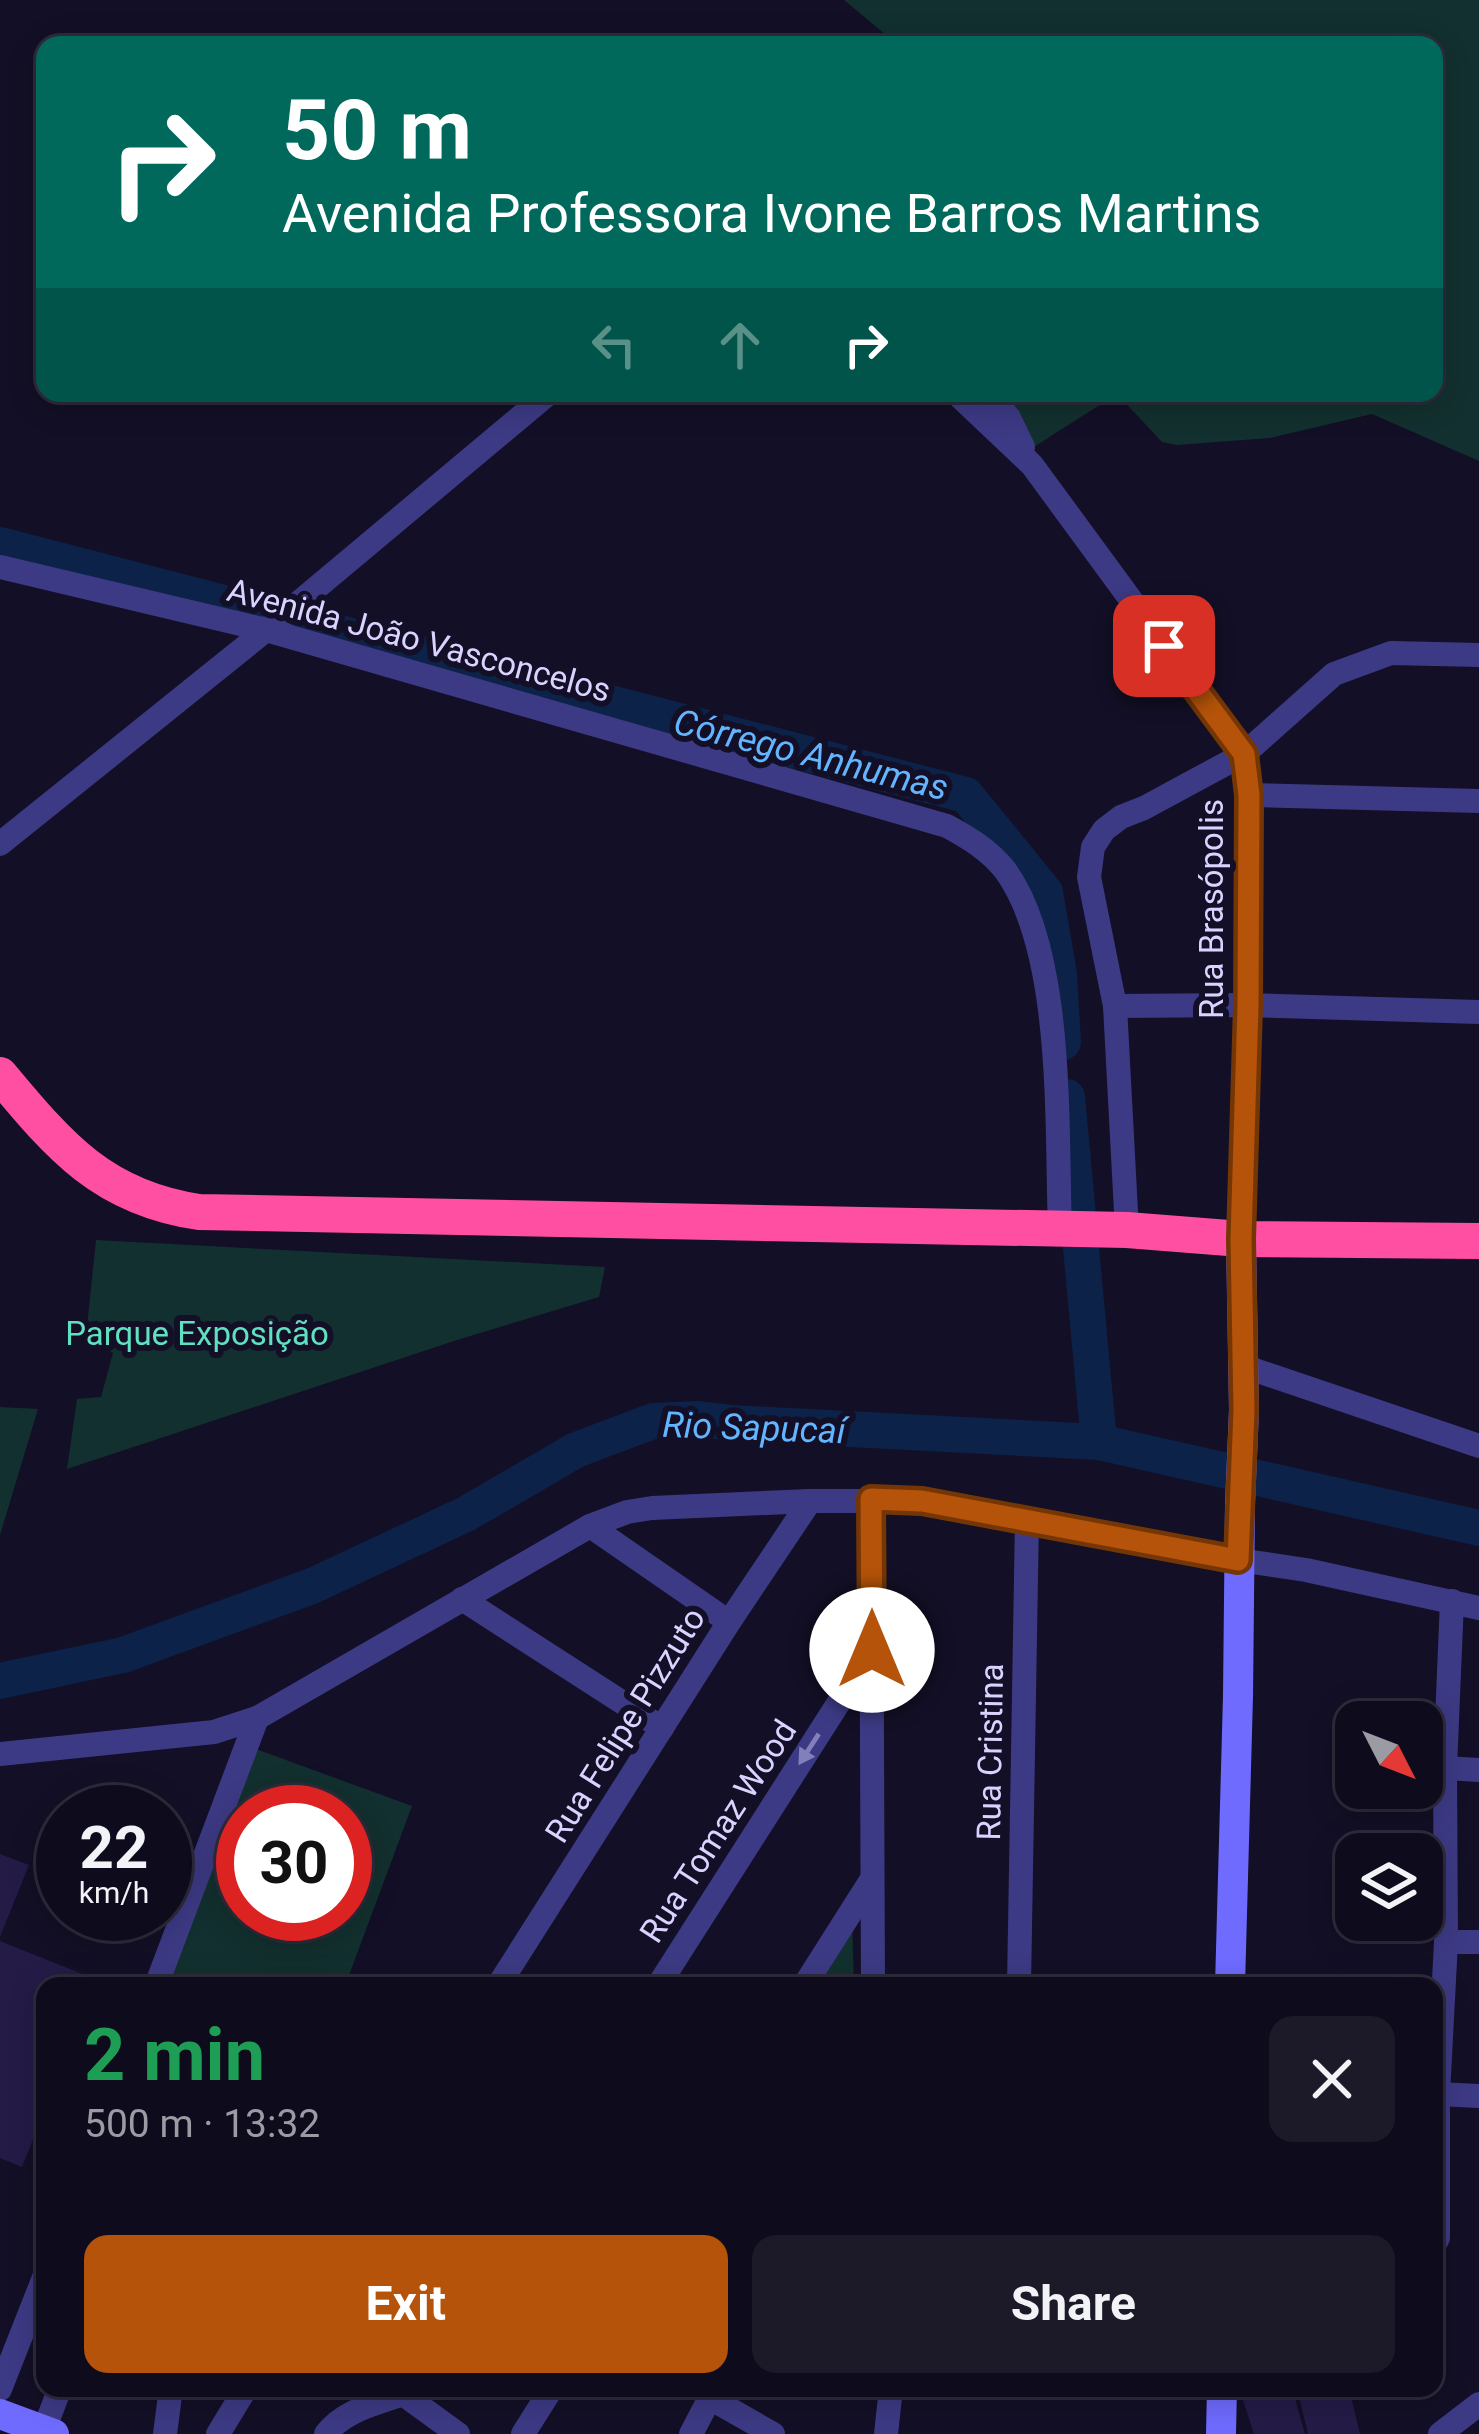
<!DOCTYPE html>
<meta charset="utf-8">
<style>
body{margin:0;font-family:Roboto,sans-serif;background:#1c1929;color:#f1f3f6;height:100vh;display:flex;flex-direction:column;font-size:45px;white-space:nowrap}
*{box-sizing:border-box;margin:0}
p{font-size:39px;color:#9b9ba3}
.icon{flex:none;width:66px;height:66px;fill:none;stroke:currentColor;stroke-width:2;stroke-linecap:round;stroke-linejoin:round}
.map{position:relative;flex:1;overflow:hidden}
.details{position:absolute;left:36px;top:1977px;width:1407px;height:420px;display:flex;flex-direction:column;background:#0e0b1c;border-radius:24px;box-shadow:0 6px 30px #0003,0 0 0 3px #2e2b3b}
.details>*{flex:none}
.guide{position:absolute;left:36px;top:36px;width:1407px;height:366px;border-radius:24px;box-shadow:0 6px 30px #0003,0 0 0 3px #2e2b3b;background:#00695c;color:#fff;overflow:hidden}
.needle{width:78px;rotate:132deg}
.fabs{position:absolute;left:1335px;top:1701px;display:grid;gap:24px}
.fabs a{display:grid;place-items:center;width:108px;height:108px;border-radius:24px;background:#0e0b1c;box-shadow:0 6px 30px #0003,0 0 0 3px #2e2b3b;font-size:60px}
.speed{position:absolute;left:36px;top:1785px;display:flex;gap:24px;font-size:60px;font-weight:700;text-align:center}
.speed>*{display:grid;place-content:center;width:156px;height:156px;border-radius:50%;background:#0e0b1c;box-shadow:0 6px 30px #0003,0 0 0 3px #2e2b3b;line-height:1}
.speed small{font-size:30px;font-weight:400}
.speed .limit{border:18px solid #d22;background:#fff;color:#111}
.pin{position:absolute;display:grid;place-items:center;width:102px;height:102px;color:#fff;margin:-51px;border-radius:24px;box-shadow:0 6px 18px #0006}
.me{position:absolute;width:132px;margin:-66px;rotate:0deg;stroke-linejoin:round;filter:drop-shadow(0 0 9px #0008)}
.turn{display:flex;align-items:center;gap:42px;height:252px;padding:0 48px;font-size:54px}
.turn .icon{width:156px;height:156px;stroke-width:2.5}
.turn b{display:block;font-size:84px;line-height:102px}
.lanes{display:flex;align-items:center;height:114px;padding:0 48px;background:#0003;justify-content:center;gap:60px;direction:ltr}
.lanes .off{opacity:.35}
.round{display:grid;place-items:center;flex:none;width:126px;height:126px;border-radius:24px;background:#1c1929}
.head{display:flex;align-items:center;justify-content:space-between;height:204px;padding:0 48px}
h1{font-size:72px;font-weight:700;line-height:90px;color:#1e9e55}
.cta{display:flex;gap:24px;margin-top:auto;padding:24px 48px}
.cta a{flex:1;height:138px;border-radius:24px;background:#b45309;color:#fff;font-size:48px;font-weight:700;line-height:138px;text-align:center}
.cta a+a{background:#1c1929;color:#f1f3f6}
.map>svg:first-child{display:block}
.green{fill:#12302f;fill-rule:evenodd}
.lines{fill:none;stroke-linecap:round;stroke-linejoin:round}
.river{stroke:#0c2248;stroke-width:36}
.building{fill:#241b47}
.street{stroke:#3d3a85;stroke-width:24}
.secondary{stroke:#6f6bff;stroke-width:30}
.highway{stroke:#ff4fa3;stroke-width:36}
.oneway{fill:#837fbc}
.route-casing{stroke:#753606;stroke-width:30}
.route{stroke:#b45309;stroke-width:21}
.labels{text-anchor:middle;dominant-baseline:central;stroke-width:12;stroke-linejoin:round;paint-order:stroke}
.street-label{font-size:33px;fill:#d9d4ff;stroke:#130f26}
.park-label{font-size:33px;fill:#5fe0c0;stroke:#130f26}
.water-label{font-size:36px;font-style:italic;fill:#62b6ff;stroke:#130f26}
</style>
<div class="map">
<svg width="1479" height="2434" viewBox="0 0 1479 2434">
<rect width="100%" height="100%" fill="#130f26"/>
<g class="green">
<polygon points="844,0 1479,0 1479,461 1372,414 1270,438 1177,445 1162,442 1117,394 1029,450 982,393 1434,393 1434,45 898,45"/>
<polygon points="96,1240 605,1267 599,1297 457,1340 67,1469 77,1399 101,1397 113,1353 86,1336"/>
<polygon points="0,1407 38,1409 0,1535"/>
<path d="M256,1749L412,1806L345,1986H168ZM243,1812H345V1914H243Z"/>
<polygon points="852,1920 854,1986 811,1986"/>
</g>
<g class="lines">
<g class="river">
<polyline points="0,545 966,795 1045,892 1059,974 1063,1042"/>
<polyline points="1067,1097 1099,1442"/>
<polyline points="0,1681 123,1655 312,1586 466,1514 576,1450 653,1421 699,1419 732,1423 1099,1442 1479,1528"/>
</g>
</g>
<g class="building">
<polygon points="0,1854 29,1865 0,1937"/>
<polygon points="0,1941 95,1979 92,1986 45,1986 45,2109 22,2167 0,2158"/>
<polygon points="1239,2388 1292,2388 1305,2434 1254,2434"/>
<polygon points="1297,2388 1349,2388 1360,2434 1308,2434"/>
</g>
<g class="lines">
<g class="street">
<polyline points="956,393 1032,465 1244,754 1249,795 1248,1005 1241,1239"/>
<polyline points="989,393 1009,418 1023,447"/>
<path d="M0,567L266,630L947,826C969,838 989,850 1005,870C1065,952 1056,1130 1060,1230"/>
<polyline points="1249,795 1479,801"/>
<polyline points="0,844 266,630 549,393"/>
<polyline points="1115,1006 1248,1005 1479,1012"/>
<polyline points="1127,1230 1115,1006 1089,877 1093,847 1104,830 1121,817 1144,808 1244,754 1334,674 1391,653 1479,655"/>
<polyline points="1243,1366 1479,1446"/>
<polyline points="871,1499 873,1986"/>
<polyline points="590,1526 729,1622"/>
<polyline points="462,1599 662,1728"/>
<polyline points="0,1754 214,1732 257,1718 590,1526 627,1512 652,1508 810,1501 922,1501 1239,1560 1306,1570 1479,1608"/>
<polyline points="1445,1768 1479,1770"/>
<polyline points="1446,1942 1479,1942"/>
<polyline points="156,1986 257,1718"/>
<polyline points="498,1986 729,1622 810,1501"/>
<polyline points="658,1986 871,1652"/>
<polyline points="804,1986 870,1882"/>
<polyline points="1019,1986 1027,1519"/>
<polyline points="1438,2094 1479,2096"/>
<polyline points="1434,2245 1438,2238 1438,2094 1446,1942 1445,1768 1452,1601"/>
<polyline points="0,2389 45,2275"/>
<polyline points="403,2394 458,2434"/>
<polyline points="710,2398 773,2434"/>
<polyline points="44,2430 60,2388"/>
<polyline points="165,2434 171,2388"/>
<polyline points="218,2434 246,2388"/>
<path d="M326,2434C344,2410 376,2404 403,2394"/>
<polyline points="523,2434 552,2388"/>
<polyline points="691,2434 715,2388"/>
<polyline points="886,2434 891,2388"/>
<polyline points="1440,2434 1479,2404"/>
</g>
<g class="secondary">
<polyline points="1230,1986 1238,1696 1240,1504 1244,1410 1241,1239"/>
<polyline points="0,2414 54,2434"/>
<polyline points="1221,2434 1222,2388"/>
</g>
<path class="highway" d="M0,1075C60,1147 103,1198 199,1212L1127,1230L1241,1239L1479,1241"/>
</g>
<defs><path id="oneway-solid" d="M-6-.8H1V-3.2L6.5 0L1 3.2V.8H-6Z" transform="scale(3)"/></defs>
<use class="oneway" href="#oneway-solid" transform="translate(809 1749) rotate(123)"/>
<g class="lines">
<defs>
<polyline id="route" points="872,1650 871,1499 922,1501 1238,1560 1244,1410 1241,1239 1248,1005 1249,795 1244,754 1164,646"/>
</defs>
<use href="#route" class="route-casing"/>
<use href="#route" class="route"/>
</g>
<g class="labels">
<g class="street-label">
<text transform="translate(419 640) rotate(15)">Avenida João Vasconcelos</text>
<text transform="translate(1211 909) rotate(-90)">Rua Brasópolis</text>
<text transform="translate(625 1725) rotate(-58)">Rua Felipe Pizzuto</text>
<text transform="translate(990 1752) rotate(-89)">Rua Cristina</text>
<text transform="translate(718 1831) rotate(-57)">Rua Tomaz Wood</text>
</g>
<g class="park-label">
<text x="197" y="1333">Parque Exposição</text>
</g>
<g class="water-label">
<text transform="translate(811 755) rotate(14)">Córrego Anhumas</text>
<text transform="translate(754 1428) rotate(2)">Rio Sapucaí</text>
</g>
</g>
</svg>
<div class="fabs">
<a><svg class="needle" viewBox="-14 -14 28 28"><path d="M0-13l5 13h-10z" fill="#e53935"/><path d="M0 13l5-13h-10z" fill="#9b9ba3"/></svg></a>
<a><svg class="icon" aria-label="layers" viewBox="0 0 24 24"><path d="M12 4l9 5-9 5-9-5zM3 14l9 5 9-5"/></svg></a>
</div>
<div class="speed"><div>22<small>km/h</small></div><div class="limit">30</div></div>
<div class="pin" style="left:1164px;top:646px;background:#d93025"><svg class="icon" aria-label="arrive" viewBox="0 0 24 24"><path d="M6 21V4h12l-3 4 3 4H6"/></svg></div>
<svg class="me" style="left:872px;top:1650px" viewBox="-20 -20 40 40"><circle r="19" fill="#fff"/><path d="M0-13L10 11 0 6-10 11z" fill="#b45309"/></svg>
<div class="guide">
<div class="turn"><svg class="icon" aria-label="right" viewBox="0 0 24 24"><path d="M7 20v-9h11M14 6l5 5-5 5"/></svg><div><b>50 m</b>Avenida Professora Ivone Barros Martins</div></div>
<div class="lanes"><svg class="icon off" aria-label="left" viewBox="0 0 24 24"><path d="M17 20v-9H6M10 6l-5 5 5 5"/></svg><svg class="icon off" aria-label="ahead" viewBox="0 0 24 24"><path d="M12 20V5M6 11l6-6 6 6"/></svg><svg class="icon" aria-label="right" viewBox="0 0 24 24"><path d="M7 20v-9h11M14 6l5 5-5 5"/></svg></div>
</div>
<section class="details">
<div class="head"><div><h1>2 min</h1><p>500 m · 13:32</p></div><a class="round"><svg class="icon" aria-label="close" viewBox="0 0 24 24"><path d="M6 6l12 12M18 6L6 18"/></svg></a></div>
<div class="cta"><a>Exit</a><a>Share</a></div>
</section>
</div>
